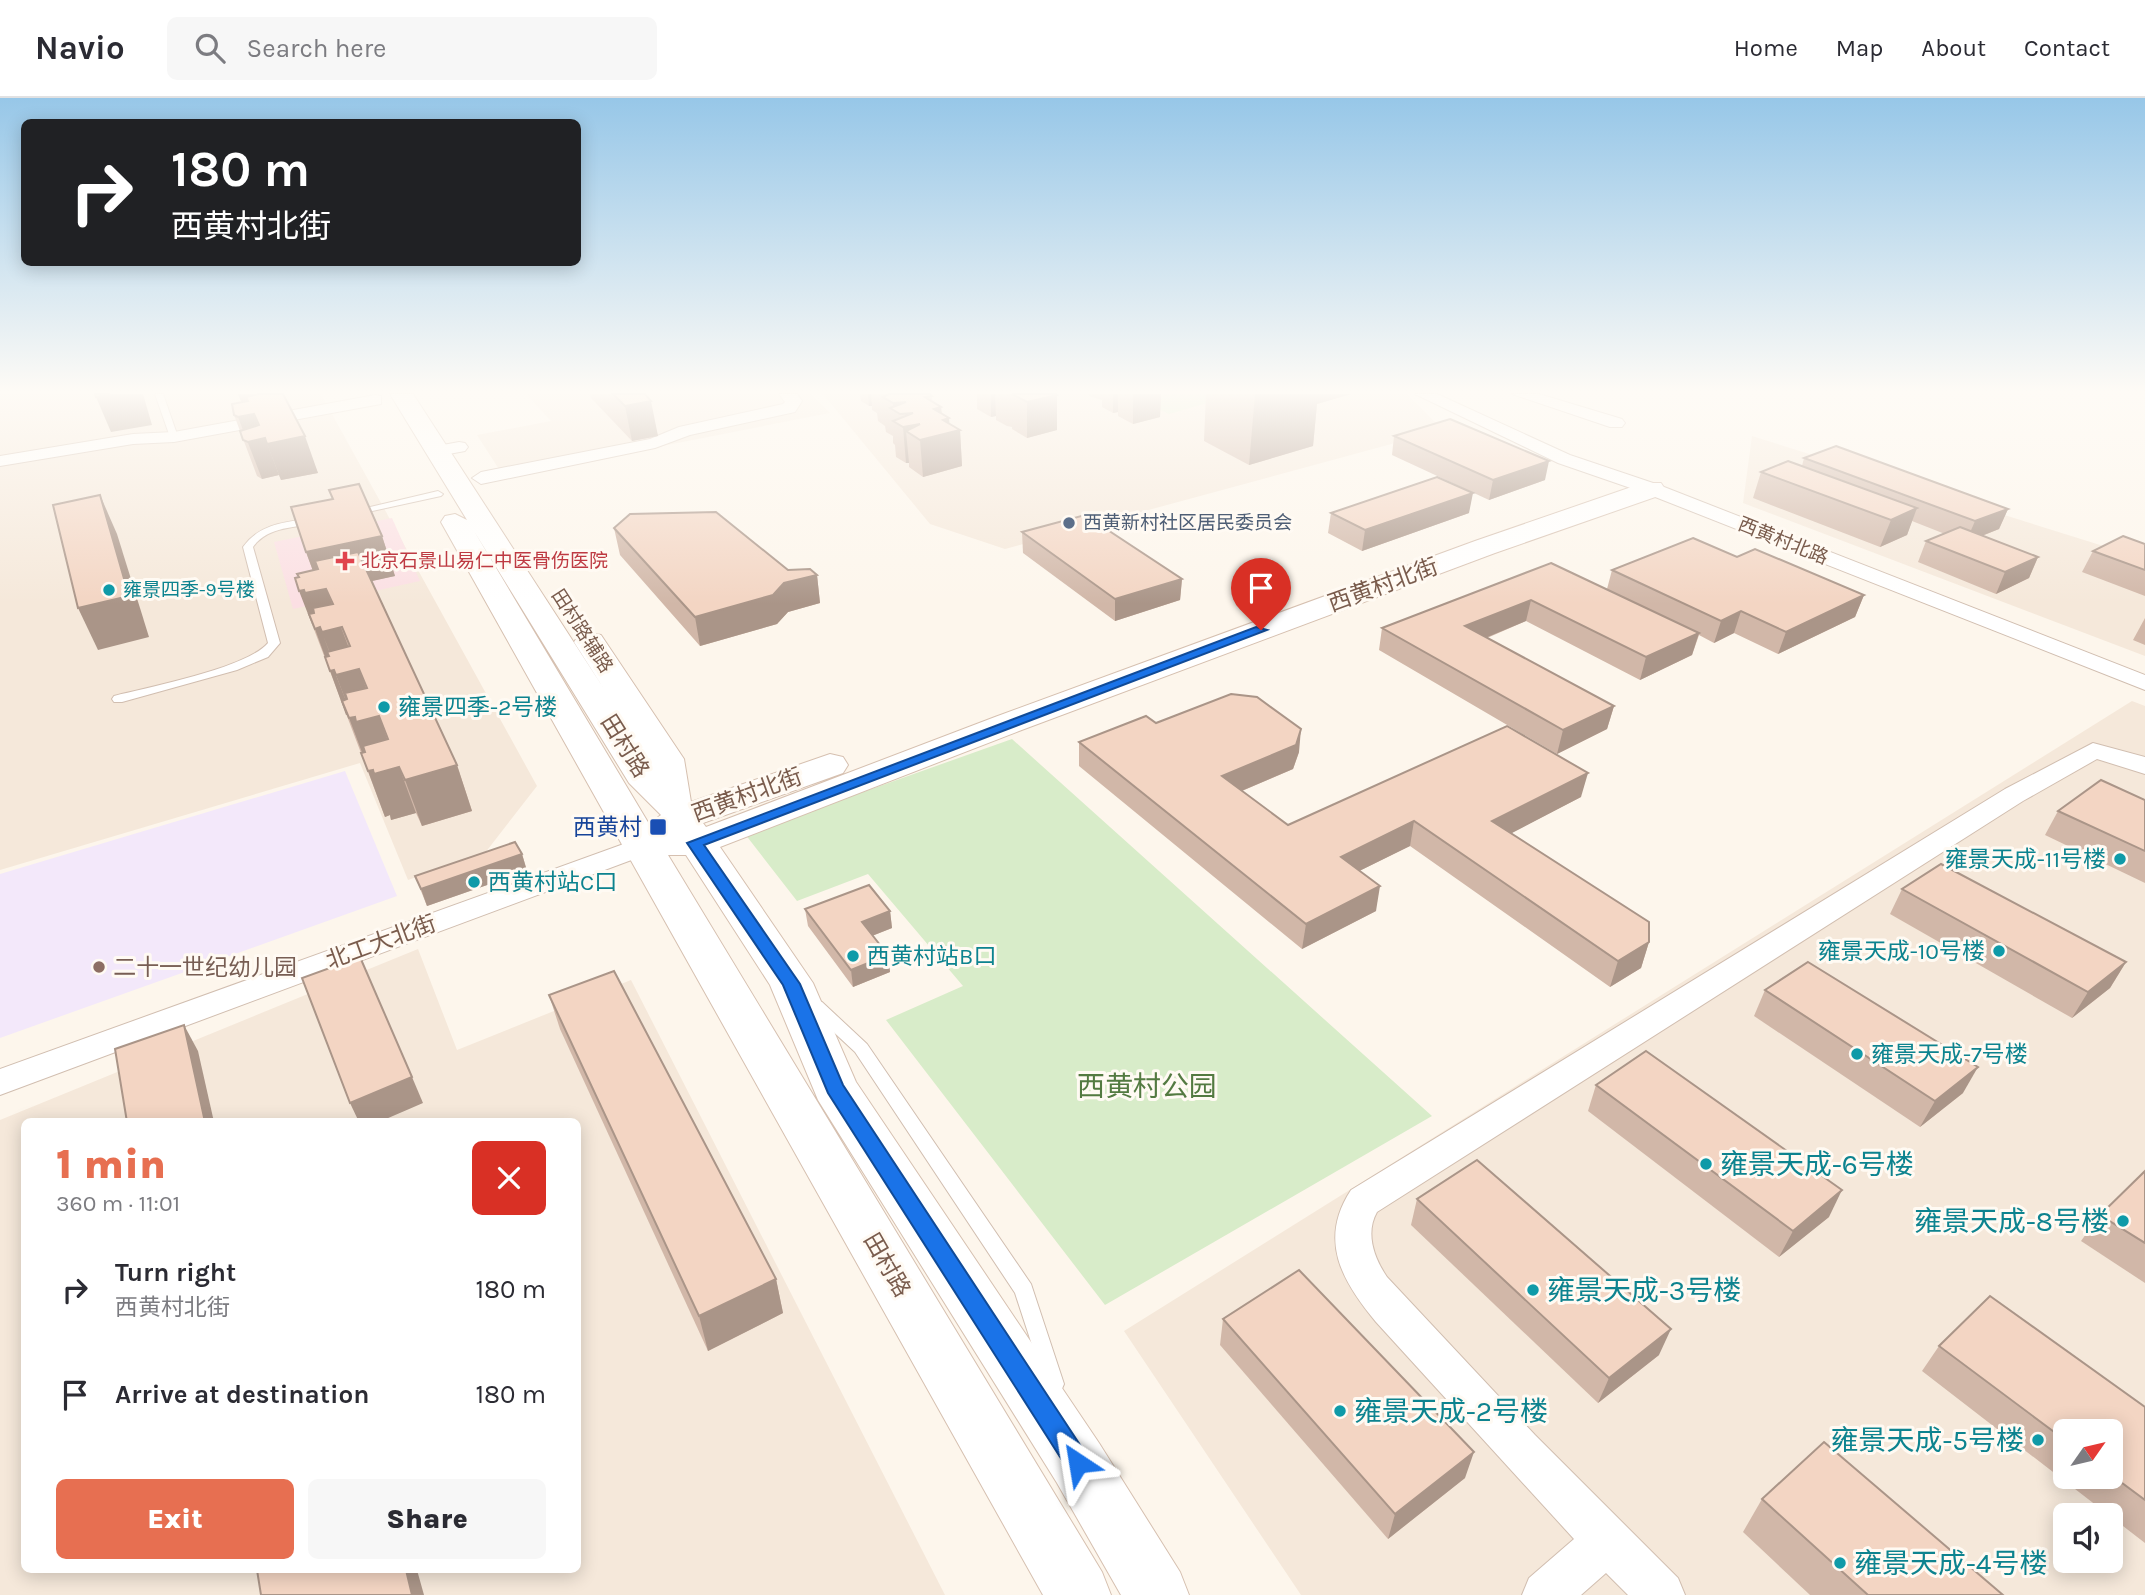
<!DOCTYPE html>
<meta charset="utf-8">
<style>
body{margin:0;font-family:Karla,"Noto Sans SC",sans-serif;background:#f7f7f7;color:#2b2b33;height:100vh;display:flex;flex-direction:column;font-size:26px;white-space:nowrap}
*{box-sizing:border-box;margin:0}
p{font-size:23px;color:#7c7c81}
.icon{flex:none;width:38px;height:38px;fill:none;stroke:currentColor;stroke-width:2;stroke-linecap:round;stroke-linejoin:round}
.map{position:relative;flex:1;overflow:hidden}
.drawer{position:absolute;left:21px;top:1020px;width:560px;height:455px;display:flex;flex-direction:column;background:#fff;border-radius:10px;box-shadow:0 4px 18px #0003}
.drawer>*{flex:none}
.banner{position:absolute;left:21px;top:21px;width:560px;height:147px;border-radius:10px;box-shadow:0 4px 18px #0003;background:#202124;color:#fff;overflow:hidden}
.needle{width:46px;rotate:56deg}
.controls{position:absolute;left:2053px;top:1321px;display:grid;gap:14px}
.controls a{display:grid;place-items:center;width:70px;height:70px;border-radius:10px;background:#fff;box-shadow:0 4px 18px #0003;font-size:35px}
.pin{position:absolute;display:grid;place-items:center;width:60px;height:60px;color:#fff;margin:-72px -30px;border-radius:50% 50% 50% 0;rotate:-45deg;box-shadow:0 0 7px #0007}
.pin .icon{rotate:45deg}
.me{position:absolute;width:77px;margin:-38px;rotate:327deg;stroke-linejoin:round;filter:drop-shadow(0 0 5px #0008)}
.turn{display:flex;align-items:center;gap:24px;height:147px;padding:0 35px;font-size:32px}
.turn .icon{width:91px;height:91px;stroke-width:2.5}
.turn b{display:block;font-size:49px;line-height:60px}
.round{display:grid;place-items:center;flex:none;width:74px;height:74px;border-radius:10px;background:#f7f7f7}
.overview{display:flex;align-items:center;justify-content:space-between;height:119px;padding:0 35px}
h1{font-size:42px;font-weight:800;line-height:52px;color:#e76f51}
.action{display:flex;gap:14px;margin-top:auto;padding:14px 35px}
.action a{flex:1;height:80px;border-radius:10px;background:#e76f51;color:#fff;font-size:28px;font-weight:800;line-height:80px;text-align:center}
.action a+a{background:#f7f7f7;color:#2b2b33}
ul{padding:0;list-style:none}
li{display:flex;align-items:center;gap:21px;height:105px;padding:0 35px}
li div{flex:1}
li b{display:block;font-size:26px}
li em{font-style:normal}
header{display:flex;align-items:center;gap:42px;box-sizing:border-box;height:98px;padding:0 35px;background:#fff;border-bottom:2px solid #e1e1e2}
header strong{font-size:33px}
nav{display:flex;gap:38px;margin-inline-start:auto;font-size:24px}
.search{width:490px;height:63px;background:#f7f7f7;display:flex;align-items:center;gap:18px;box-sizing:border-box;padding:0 24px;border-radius:10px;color:#7c7c81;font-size:26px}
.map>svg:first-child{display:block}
.residential{fill:#f5e8da;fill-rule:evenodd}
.education{fill:#f3e8fa}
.medical{fill:#fbdfe3}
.green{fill:#d8ecc9}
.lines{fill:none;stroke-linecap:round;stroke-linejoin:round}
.lane-casing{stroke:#d1beb0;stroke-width:2}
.street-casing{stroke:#d1beb0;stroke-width:2}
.secondary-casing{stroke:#d6c0b0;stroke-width:2}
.lane{fill:#fff;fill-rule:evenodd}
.street{fill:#fff;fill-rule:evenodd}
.secondary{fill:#fff;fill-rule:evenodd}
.wall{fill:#d1b7a8;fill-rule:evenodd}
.shaded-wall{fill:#aa9588}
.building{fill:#f3d5c3;stroke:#aa9588;stroke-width:2}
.route{fill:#1a73e8;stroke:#114b97;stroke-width:2}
.service-dot{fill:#5c6f8a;stroke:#fffaf3;stroke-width:2.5}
.health-dot{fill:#e0444e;stroke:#fffaf3;stroke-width:2.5}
.culture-dot{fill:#0f9aa8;stroke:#fffaf3;stroke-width:2.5}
.transit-dot{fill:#1a4fb4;stroke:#fffaf3;stroke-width:2.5}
.education-dot{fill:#8d6e63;stroke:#fffaf3;stroke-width:2.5}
.labels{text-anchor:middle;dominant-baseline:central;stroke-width:6;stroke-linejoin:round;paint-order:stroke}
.far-service-label{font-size:19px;fill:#4e5e75;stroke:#fffaf3;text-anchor:start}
.far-street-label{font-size:19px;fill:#7a5c4d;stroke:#fffaf3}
.far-health-label{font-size:19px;fill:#be3a42;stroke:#fffaf3;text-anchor:start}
.far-culture-label{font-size:19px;fill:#0d838f;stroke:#fffaf3;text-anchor:start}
.street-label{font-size:23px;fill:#7a5c4d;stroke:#fffaf3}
.culture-label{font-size:23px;fill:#0d838f;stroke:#fffaf3;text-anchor:start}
.transit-label{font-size:23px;fill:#164399;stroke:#fffaf3;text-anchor:end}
.education-label{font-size:23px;fill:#785e54;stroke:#fffaf3;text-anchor:start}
.near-park-label{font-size:28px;fill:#537a41;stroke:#fffaf3}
.near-culture-label{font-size:28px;fill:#0d838f;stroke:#fffaf3;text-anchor:start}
</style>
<header>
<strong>Navio</strong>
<div class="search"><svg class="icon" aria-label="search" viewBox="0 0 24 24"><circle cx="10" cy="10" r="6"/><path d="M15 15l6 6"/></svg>Search here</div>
<nav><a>Home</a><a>Map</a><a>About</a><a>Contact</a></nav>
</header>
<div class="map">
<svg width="2145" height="1497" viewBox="0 0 2145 1497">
<rect width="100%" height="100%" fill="#fdf6ec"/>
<g class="residential">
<polygon points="0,296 321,296 537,688 485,755 408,782 360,665 0,772"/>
<polygon points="526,296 811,296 830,315 504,379 477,337 551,323"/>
<polygon points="823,296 1407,296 1443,332 1005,451 930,426"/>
<polygon points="1752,338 2145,461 2145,558 1743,405"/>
<path d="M2132,603L2145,608V1497H1301L1124,1233ZM2065,1334H2110V1379H2065ZM2065,1418H2110V1463H2065Z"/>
<path d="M418,851L457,952L631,882L945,1497H0V1022ZM24,1024H578V1472H24Z"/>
</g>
<polygon class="education" points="345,673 397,798 0,940 0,776"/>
<polygon class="medical" points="392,420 420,483 293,511 274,444"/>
<g class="green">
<polygon points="1127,296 1229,296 1232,298 1169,316"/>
<polygon points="1012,641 1432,1018 1105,1207 886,922 963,888 868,776 797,803 745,736"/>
</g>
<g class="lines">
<defs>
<g id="lane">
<polygon points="155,296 163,296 178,339 177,341 170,339"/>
<polygon points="438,393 443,396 441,398 354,417 349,414"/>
<path d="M314,420L319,423L317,425C295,430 268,428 253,449L280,545L268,559L237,572L122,604H114L112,601L114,598C150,589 247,570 268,545L243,449C260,425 287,424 314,420Z"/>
<polygon points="816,902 822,904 867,946 1031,1186 1064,1286 1061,1293 1054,1296 1047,1293 1015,1195 855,954 810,912 808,908 810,904"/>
</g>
<g id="street">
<polygon points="779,296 797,296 802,303 795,314 690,337 655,350 481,386 472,380 481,374 650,341 679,329 783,306 785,304"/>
<polygon points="1415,296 1437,296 1570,357 1659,387 2145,577 2145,592 1645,395 1558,365"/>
<polygon points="1512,296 1539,296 1622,321 1625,325 1622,329 1610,329"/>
<polygon points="375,297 381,298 381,306 174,344 133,346 0,368 0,358 133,336 174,334"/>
<polygon points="459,344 465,345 468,349 465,353 438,358 429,353 432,349"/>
<path d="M2093,645L2145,659V676L2097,661L2023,703L1377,1114C1365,1135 1374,1160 1387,1179L1535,1337L1678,1480L1685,1497H1628L1606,1475L1581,1497H1522L1529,1480L1574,1441L1376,1224C1342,1183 1318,1142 1351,1092L2005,691Z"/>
<polygon points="643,739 653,742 657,748 653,754 0,997 0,971"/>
</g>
<path id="secondary" d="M390,296H413L604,591L574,544L579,537L590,535L601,537L684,661L691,704L830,656L843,659L848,667L843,675L703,725L706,729L995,619L1475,443L1643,385H1661L1665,391L1661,397L1495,455L1019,633L720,749L813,885L856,984L1099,1345L1180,1474L1189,1497H1121L1057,1385L818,1002L770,887L686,757H668L1102,1474L1111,1497H1043L441,424L445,418L455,416L467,422ZM474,433L629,685L661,717L649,726Z"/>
</defs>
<use href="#lane" class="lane-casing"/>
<use href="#street" class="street-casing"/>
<use href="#secondary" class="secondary-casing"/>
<use href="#lane" class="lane"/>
<use href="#street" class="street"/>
<use href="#secondary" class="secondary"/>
</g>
<g class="wall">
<polygon points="238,296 283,296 318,375 281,382 279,377 262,381 257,378 234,317 242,304"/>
<polygon points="590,296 645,296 658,338 632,343 591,300"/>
<polygon points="860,296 930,296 932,298 932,304 941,309 942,315 949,325 960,332 962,368 923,379 909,369 909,365 906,365 896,359 895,347 893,345 893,338 886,334 885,328 878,323 877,315 872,312 872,308 869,308 861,303"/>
<polygon points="977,296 1056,296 1057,332 1027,340 1012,331 1012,329 1007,328 996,322 996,318 991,319 977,311"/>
<polygon points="1088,296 1161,296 1160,319 1133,326 1118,318 1118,314 1113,315 1102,309 1102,302 1089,298 1089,297"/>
<polygon points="1206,296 1351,296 1317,306 1313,348 1249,367 1204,343"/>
<polygon points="1394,338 1545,382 1489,402 1392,357"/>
<polygon points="1804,360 2008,411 1999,431 1982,438 2038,459 2029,480 1996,496 1918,464 1926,443 1945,436 1912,423 1907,437 1880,449 1753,400 1761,374 1802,368"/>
<polygon points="1331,415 1469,415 1362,453 1328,435"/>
<polygon points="614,430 788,472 817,477 820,505 788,514 777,526 700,548 620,457"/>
<polygon points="1022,434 1182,481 1180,502 1115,523 1023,455"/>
<polygon points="382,438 395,478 371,483 457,667 472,713 422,728 416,715 391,722 390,717 385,719 361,655 315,534 299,479 313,473 306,454"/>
<polygon points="2145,446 2145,498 2082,474 2093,453"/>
<polygon points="1737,459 1864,497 1855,519 1778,556 1734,535 1714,545 1699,537 1692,557 1640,582 1526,523 1487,540 1614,608 1607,631 1557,656 1379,552 1382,530 1551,465 1607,491 1612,472"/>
<polygon points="2145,520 2145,547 2133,542"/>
<polygon points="1156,625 1299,654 1293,671 1242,693 1288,727 1581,699 1511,735 1649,844 1641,870 1610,889 1410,748 1359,773 1376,813 1302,851 1079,668 1079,644"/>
<polygon points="2145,702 2145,785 2045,737 2058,713"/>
<polygon points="522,756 527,773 427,808 415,778"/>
<polygon points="1902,791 2126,864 2110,890 2072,920 1890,816"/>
<polygon points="805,811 890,813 892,830 872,838 888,857 890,874 853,889 808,828"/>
<polygon points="1765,892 1963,995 1920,1029 1754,918"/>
<polygon points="549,897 776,1181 783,1215 708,1253 560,931"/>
<polygon points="1596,987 1829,1119 1779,1159 1588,1013"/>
<polygon points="2145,1073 2145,1185 2081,1143 2100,1117"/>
<polygon points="1417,1101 1659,1257 1598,1305 1411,1127"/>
<polygon points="1223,1221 1465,1380 1388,1441 1220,1247"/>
<path d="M1939,1248L2145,1309V1445L1922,1273ZM2065,1334H2110V1379H2065Z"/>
<polygon points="1762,1401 2003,1497 1810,1497 1743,1434"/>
</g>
<g class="shaded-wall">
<polygon points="110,296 143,296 152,327 111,334 96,299"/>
<polygon points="238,296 252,296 259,315 247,318"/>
<polygon points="868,296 871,296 872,308 869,308"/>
<polygon points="991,296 995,296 996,318 991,319"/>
<polygon points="1113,296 1118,296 1118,314 1113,315"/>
<polygon points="1133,296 1161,296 1160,319 1133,326"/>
<polygon points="1255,296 1351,296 1317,306 1313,348 1249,367"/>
<polygon points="1057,297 1057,332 1027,340 1027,304"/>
<polygon points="651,303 658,338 632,343 625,308"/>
<polygon points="906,304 893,312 893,305"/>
<polygon points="941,309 943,336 943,322 949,320 950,334 960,332 962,368 923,379 920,342 906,333 909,365 906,365 903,329 920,326 934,311"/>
<polygon points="254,316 263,341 265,340 279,377 262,381 238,319"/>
<polygon points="305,338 318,375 281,382 267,346"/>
<polygon points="1549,363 1545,382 1489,402 1493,382"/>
<polygon points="1473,395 1469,415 1362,453 1365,432"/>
<polygon points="100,397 117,436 149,539 98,552 78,510"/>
<polygon points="1917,410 1907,437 1880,449 1891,422"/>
<polygon points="2008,411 1999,431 1966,444 1975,423"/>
<polygon points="382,438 395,478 327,493 357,571 338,576 323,537 336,572 334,572 351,616 346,617 315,531 309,516 315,534 299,493 304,492 318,530 305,495 320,492 306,454"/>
<polygon points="2038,459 2029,480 1996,496 2005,474"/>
<polygon points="817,477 820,505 788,514 777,526 700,548 695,519 784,485"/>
<polygon points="1182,481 1180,502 1115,523 1115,501"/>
<polygon points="1864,497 1855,519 1778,556 1786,534"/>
<polygon points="1531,502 1526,523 1461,550 1465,528"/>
<polygon points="1741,513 1734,535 1714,545 1721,523"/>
<polygon points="1699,535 1692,557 1640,582 1646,559"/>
<polygon points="359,571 375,615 379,618 395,663 366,665 349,620 352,619 336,577"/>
<polygon points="1614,608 1607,631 1557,656 1563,632"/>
<polygon points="1301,631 1299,654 1293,671 1220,702 1222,678"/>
<polygon points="457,667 472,713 422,728 405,682"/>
<polygon points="399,669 416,715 391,722 390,717 385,719 368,673"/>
<polygon points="1588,675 1581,699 1487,748 1492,723"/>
<polygon points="1414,723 1410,748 1337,784 1341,759"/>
<polygon points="522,756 527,773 427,808 421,791"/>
<polygon points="1380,788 1376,813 1302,851 1306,826"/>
<polygon points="890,813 892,830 864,841 862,824"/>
<polygon points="1649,844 1641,870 1610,889 1618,863"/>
<polygon points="888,857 890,874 853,889 851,872"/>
<polygon points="2126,864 2110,890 2072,920 2088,894"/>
<polygon points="184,927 198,953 214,1024 205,1024"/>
<polygon points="1978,969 1963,995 1920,1029 1935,1003"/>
<polygon points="412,979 423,1005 379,1024 359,1024 350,1005"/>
<polygon points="1842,1092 1829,1119 1779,1159 1793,1133"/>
<polygon points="776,1181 783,1215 708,1253 699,1218"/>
<polygon points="1671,1231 1659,1257 1598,1305 1609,1280"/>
<polygon points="1474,1354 1465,1380 1388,1441 1395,1416"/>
<polygon points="406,1472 417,1472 424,1497 412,1497"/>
</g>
<g class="building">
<polygon points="95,296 110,296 96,299"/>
<polygon points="259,296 283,296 305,338 267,346 265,340 248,344 243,342 240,333 259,327 254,316 238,319 234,317 232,306 248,303 246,299"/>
<polygon points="613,296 645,296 651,303 625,308"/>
<polygon points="889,296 930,296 932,298 925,299 941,309 934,311 949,320 943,322 960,332 920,342 906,333 920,326 903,329 893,323 913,315 900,316 890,310 906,304 893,305 883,299"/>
<polygon points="1012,296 1056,296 1057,297 1027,304"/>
<polygon points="1450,321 1549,363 1493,382 1394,338"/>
<polygon points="1836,348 2008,411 1975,423 1804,360"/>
<polygon points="1788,363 1917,410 1891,422 1761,374"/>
<polygon points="1437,379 1473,395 1365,432 1331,415"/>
<polygon points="359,386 382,438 306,454 291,409 333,401 329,392"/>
<polygon points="100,397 129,498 78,510 53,407"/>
<polygon points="716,414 788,472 810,471 817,477 784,485 773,497 695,519 614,430 630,416"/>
<polygon points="1085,417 1182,481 1115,501 1022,434"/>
<polygon points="1960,429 2038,459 2005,474 1926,443"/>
<polygon points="2123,438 2145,446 2145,472 2093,453"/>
<polygon points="1693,440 1737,459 1755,451 1864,497 1786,534 1741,513 1721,523 1612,472"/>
<polygon points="358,454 457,667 405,682 399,669 374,676 373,672 368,673 361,655 365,654 363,648 388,641 379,618 356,624 355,619 349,620 342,603 347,601 345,595 367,590 359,571 336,577 334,572 330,573 325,559 329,558 327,554 350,548 342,529 322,534 320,529 315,531 309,516 314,515 313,510 333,506 326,491 305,495 304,492 299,493 295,480 299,479 297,476 318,471 315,463"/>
<polygon points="1551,465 1699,535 1646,559 1531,502 1465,528 1614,608 1563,632 1382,530"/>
<polygon points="1231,596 1257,599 1301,631 1296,647 1222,678 1288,727 1507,628 1588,675 1492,723 1649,824 1649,844 1618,863 1414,723 1341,759 1380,788 1306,826 1079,644 1146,618 1156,625"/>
<polygon points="2101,682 2145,702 2145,753 2058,713"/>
<polygon points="515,744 522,756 421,791 415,778"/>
<polygon points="1941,766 2126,864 2088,894 1902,791"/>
<polygon points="869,787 890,813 862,824 888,857 851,872 805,811"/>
<polygon points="360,859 412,979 350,1005 302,880"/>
<polygon points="1808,864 1978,969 1935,1003 1765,892"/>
<polygon points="614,873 776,1181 699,1218 549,897"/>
<polygon points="184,927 205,1024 127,1024 115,951"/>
<polygon points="1646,953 1842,1092 1793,1133 1596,987"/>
<polygon points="1477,1062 1671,1231 1609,1280 1417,1101"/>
<polygon points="2145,1073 2145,1145 2100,1117"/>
<polygon points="1299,1172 1474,1354 1395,1416 1223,1221"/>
<polygon points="1990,1198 2145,1309 2145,1402 2110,1376 2110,1334 2065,1334 2065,1342 1939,1248"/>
<polygon points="1824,1344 2003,1497 1868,1497 1762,1401"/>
<polygon points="257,1472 406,1472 412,1497 261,1497"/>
</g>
<linearGradient id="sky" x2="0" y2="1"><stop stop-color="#97c7e8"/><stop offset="0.58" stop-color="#fefbf6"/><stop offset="1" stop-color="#fefbf6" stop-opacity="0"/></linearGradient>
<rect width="2145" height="506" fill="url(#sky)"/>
<polygon class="route" points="1256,529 1267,532 704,747 800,886 843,987 1086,1356 1090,1365 1086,1373 1078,1377 1069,1373 828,995 783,887 687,745"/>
<circle class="service-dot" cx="1069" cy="425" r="7"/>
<path class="health-dot" d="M341.5 452.5h7v7h7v7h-7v7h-7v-7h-7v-7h7z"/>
<g class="culture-dot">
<circle cx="109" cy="492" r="7"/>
<circle cx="384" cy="609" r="7"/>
<circle cx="2120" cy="761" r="7"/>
<circle cx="474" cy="784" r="7"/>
<circle cx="1999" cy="853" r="7"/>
<circle cx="853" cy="858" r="7"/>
<circle cx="1857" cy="956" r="7"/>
<circle cx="1706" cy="1066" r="7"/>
<circle cx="2123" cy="1123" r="7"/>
<circle cx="1533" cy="1192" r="7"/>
<circle cx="1340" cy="1313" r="7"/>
<circle cx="2038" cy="1342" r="7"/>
<circle cx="1840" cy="1465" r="7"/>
</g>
<rect class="transit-dot" x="649" y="720" width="18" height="18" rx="3.5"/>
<circle class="education-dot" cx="99" cy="869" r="7"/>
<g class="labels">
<g class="far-service-label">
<text x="1083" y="425">西黄新村社区居民委员会</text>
</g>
<g class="far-street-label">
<text transform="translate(1783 443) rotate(22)">西黄村北路</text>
<text transform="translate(582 533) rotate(57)">田村路辅路</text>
</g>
<g class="far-health-label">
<text x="361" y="463">北京石景山易仁中医骨伤医院</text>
</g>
<g class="far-culture-label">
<text x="123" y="492">雍景四季-9号楼</text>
</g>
<g class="street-label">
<text transform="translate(1383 487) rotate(-20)">西黄村北街</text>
<text transform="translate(625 648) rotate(58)">田村路</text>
<text transform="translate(747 697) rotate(-20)">西黄村北街</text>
<text transform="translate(381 844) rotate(-20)">北工大北街</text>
<text transform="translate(887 1167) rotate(60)">田村路</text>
</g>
<g class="culture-label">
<text x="398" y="609">雍景四季-2号楼</text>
<text x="2106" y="761" text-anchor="end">雍景天成-11号楼</text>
<text x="488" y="784">西黄村站C口</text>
<text x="1985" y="853" text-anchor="end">雍景天成-10号楼</text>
<text x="867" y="858">西黄村站B口</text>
<text x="1871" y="956">雍景天成-7号楼</text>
</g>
<g class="transit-label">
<text x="642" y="729">西黄村</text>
</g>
<g class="education-label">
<text x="113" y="869">二十一世纪幼儿园</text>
</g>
<g class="near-park-label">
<text x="1147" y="988">西黄村公园</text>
</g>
<g class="near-culture-label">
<text x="1720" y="1066">雍景天成-6号楼</text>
<text x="2109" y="1123" text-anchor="end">雍景天成-8号楼</text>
<text x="1547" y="1192">雍景天成-3号楼</text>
<text x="1354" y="1313">雍景天成-2号楼</text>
<text x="2024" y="1342" text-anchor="end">雍景天成-5号楼</text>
<text x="1854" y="1465">雍景天成-4号楼</text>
</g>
</g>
</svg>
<div class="controls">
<a><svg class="needle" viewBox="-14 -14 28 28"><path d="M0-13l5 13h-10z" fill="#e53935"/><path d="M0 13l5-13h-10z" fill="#7c7c81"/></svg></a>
<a><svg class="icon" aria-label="sound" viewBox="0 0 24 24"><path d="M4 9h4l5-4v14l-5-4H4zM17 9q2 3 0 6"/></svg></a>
</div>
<div class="pin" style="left:1261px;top:532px;background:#d93025"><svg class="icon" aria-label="arrive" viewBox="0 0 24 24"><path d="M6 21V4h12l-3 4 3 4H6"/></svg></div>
<svg class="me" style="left:1078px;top:1365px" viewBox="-20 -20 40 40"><path d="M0-17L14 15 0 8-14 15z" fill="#1a73e8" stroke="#fff" stroke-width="4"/></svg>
<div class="banner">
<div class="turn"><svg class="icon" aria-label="right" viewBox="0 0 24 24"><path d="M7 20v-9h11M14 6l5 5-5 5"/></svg><div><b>180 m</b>西黄村北街</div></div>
</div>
<section class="drawer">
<div class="overview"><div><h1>1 min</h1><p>360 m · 11:01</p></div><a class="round" style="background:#d93025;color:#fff"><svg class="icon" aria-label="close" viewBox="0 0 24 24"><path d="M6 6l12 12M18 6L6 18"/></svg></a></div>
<ul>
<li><svg class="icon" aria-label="right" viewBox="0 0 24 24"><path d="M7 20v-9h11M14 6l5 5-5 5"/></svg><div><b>Turn right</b><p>西黄村北街</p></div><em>180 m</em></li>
<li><svg class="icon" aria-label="arrive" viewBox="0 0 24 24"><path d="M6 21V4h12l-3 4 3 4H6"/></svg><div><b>Arrive at destination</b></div><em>180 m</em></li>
</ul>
<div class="action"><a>Exit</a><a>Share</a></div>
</section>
</div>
